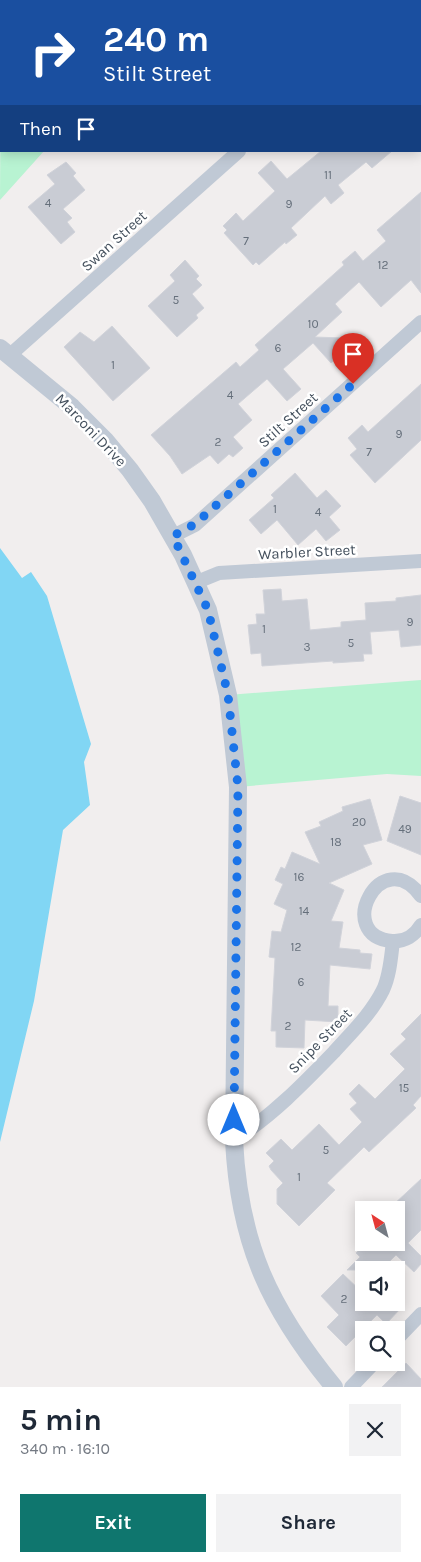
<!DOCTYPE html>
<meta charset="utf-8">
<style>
body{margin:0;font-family:Karla,sans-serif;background:#f2f2f3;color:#1f2937;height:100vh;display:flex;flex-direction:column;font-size:19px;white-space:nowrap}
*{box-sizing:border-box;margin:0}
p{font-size:16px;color:#747a83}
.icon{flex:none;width:28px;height:28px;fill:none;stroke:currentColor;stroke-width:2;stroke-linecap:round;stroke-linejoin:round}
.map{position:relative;height:1387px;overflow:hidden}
.details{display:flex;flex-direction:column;background:#fff;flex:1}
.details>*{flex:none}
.top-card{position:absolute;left:0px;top:0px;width:421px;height:152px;box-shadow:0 2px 12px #0003;background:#1a4fa0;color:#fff;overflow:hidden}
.needle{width:32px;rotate:324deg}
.controls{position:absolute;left:355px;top:1201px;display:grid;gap:10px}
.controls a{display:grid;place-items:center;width:50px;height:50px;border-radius:0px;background:#fff;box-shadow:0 2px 12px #0003;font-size:25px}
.pin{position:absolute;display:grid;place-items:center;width:42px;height:42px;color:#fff;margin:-51px -21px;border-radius:50% 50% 50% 0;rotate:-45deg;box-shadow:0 0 5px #0007}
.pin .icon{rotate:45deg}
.me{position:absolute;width:55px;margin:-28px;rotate:0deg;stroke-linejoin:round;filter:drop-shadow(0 0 4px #0008)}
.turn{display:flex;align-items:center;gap:18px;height:105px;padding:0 20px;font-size:22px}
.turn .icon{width:65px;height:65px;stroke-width:2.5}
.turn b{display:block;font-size:35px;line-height:42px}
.then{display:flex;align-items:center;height:48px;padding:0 20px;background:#0003;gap:10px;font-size:19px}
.round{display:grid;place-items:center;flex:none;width:52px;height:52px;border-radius:0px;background:#f2f2f3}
.summary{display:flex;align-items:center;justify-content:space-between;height:85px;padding:0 20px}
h1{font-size:30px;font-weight:700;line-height:38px}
.cta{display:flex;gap:10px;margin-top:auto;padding:10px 20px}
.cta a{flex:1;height:58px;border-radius:0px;background:#0f766e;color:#fff;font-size:20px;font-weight:700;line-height:58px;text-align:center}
.cta a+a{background:#f2f2f3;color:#1f2937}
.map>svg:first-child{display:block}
.green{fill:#b8f3d2}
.water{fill:#81d6f4}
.building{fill:#c9ccd4;stroke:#d1d3da}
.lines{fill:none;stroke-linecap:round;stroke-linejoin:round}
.minor{stroke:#c0c9d5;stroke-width:14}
.tertiary{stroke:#c0c9d5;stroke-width:18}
.route{stroke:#1a73e8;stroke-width:9;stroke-dasharray:0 16.2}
.labels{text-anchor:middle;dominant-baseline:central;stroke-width:5;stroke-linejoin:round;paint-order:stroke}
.number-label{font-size:12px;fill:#656f7b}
.street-label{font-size:15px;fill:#44505d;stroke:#fff}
</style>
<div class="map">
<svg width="421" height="1387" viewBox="0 0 421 1387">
<rect width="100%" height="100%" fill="#f1eeee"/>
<g class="green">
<polygon points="10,0 196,0 9,1"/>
<polygon points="1,16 1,151 44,151 0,200"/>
<polygon points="421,680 421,776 387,774 238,787 228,695"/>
</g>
<polygon class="water" points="0,548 22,578 31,572 47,596 91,744 84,762 90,805 63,830 34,1001 0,1142"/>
<g class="building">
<polygon points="321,151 392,151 372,168 366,162 338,185 344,193 331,204 325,196 291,228 297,235 286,244 285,242 259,265 256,262 253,265 224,233 227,230 223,226 236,213 243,221 275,191 258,173 271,161 287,179"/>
<polygon points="66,162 76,173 73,176 85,190 63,209 72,218 67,222 75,232 61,244 28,207 55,184 47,175"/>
<polygon points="421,192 421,293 411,280 381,307 359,282 335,304 342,312 315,337 342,338 347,343 346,350 331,363 313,343 283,369 301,389 287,401 267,379 238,404 252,420 233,437 243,448 233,457 229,454 218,464 210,455 182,474 170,456 151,435 236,362 240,367 259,350 255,345 344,265 342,262 355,251 363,261 386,241 377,230"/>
<polygon points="185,260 199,276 196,279 202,285 192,294 204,308 196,315 198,318 177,337 148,306 175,281 170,275"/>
<polygon points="112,326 150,368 113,401 64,347 80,332 94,342"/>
<polygon points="421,384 421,440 375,483 350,455 357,449 348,438 362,425 368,432"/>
<polygon points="295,473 317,498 326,490 341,506 329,517 340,530 326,541 316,529 298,545 277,520 261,534 249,520 274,498 271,495"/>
<polygon points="281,589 282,601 307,599 310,630 341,627 341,622 366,620 365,603 396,601 396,598 421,595 421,645 401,647 399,630 370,632 372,654 363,654 364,661 333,663 333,661 262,666 261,653 251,654 248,625 257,624 256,614 265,614 263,590"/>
<polygon points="400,796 421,803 421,855 387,841"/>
<polygon points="370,799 382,840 363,845 372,864 329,883 344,890 331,921 343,922 339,948 360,950 360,953 372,954 370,969 330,965 328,1006 338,1006 338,1022 305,1020 304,1048 276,1047 276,1031 271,1031 275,958 269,957 272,931 281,932 287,910 274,904 283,884 275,880 281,867 285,869 292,852 320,864 305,832 321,826 319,822 343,811 342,807"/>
<polygon points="421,1014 421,1096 413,1105 416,1108 369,1152 364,1147 327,1183 335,1190 299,1226 277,1204 277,1189 283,1183 271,1170 269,1166 274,1161 266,1153 281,1139 292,1150 319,1124 339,1145 362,1122 350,1109 357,1103 349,1094 359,1084 375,1099 405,1069 390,1054 406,1039 401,1034"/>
<polygon points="421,1179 421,1230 408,1243 421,1256 421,1264 414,1272 396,1255 381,1270 347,1270 360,1257 356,1253 367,1242 396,1242 396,1210 392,1206"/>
<polygon points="343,1274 364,1294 364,1302 393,1302 400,1309 386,1324 377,1315 346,1346 327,1327 339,1315 321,1296"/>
<polygon points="406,1363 421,1379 421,1387 382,1387"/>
</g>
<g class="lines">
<g class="minor">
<polyline points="407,1 408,0"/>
<polyline points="10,355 239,151"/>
<polyline points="173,536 195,525 421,322"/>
<polyline points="197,582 219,573 421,561"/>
<path d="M421,896C381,842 333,936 392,941C405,942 415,935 421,925"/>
<path d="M234,1140C272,1116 303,1084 334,1052C352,1032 371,1014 383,990C390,975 391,957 393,941"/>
<polyline points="396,1340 421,1314"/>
<polyline points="351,1387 375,1362"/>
</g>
<path class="tertiary" d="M0,348L72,407L105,440L130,470L152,501L183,555L208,610L228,695L238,787L234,1140C239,1243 269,1308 334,1387"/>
</g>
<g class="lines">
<polyline class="route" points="234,1120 238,787 228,695 208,610 173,536 195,524 353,384"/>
</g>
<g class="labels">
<g class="number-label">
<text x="328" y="175">11</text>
<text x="48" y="203">4</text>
<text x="289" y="204">9</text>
<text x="246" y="241">7</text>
<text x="383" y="265">12</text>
<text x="176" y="300">5</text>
<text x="313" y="324">10</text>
<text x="278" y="348">6</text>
<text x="113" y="365">1</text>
<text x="230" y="395">4</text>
<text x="399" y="434">9</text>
<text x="218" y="442">2</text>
<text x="369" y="452">7</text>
<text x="275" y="509">1</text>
<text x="318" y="512">4</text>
<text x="410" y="622">9</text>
<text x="264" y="629">1</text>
<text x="351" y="643">5</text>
<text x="307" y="647">3</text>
<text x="359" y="822">20</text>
<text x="405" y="829">49</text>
<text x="336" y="842">18</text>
<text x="299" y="877">16</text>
<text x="304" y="911">14</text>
<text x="296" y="947">12</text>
<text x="301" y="982">6</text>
<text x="288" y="1026">2</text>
<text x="404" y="1088">15</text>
<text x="326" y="1150">5</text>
<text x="299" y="1177">1</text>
<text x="344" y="1299">2</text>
</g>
<g class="street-label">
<text transform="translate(114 241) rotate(-42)">Swan Street</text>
<text transform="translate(288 420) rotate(-42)">Stilt Street</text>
<text transform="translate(91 430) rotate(46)">Marconi Drive</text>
<text transform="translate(307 552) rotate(-3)">Warbler Street</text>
<text transform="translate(320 1041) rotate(-46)">Snipe Street</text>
</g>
</g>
</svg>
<div class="controls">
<a><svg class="needle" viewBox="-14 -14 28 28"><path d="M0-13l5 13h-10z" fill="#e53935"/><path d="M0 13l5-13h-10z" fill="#747a83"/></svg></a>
<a><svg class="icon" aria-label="sound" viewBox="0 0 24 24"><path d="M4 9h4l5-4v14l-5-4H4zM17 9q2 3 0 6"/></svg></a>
<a><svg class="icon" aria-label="search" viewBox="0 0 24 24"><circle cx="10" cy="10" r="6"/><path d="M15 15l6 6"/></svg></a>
</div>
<div class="pin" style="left:353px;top:384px;background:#d93025"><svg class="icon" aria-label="arrive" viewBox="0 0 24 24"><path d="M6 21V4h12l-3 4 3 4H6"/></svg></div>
<svg class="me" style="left:234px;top:1120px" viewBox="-20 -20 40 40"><circle r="19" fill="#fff"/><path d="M0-13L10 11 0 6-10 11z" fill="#1a73e8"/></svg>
<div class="top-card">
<div class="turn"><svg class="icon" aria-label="right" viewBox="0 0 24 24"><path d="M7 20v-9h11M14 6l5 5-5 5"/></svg><div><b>240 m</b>Stilt Street</div></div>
<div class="then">Then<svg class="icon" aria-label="arrive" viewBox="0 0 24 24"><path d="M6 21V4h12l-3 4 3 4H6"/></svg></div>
</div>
</div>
<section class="details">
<div class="summary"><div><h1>5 min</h1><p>340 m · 16:10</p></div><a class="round"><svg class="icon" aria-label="close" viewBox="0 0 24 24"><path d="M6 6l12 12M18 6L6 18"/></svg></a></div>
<div class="cta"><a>Exit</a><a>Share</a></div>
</section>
